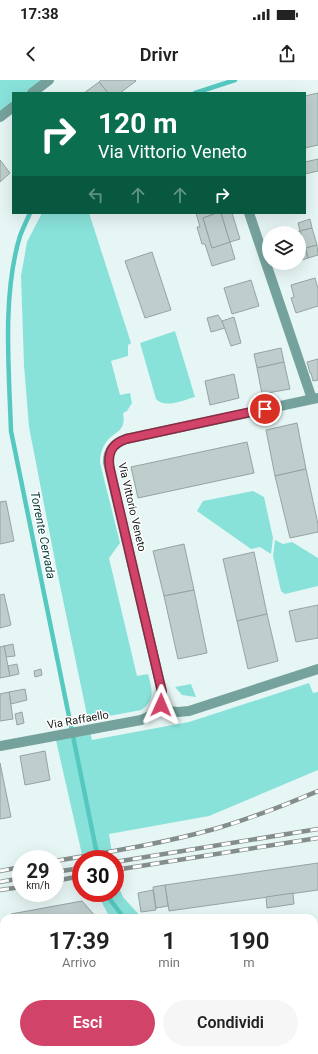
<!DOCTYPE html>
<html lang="it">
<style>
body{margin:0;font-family:Roboto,sans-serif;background:#f6f6f6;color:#222;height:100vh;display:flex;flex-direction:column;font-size:15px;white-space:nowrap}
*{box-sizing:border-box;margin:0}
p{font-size:13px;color:#767676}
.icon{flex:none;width:22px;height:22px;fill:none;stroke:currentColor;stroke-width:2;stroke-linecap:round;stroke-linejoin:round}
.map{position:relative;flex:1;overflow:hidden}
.drawer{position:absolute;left:0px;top:834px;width:318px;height:140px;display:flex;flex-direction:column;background:#fff;border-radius:12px 12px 0 0;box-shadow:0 4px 16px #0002}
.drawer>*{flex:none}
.banner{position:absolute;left:12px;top:12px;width:294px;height:122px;border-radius:0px;box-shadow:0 4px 16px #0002;background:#0b6e4f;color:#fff;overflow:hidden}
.fabs{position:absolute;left:262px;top:146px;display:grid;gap:8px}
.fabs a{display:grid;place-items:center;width:44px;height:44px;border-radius:50%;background:#fff;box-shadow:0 4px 16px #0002;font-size:20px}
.speed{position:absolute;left:12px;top:770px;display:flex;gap:8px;font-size:20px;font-weight:700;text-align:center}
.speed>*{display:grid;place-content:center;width:52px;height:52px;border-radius:50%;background:#fff;box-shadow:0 4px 16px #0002;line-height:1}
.speed small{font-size:10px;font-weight:400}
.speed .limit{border:6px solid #d22;background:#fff;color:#111}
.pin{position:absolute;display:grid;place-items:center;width:34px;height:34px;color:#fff;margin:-17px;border:2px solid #fff;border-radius:50%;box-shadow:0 1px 4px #0007}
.me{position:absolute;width:44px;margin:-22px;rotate:1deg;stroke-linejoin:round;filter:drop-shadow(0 0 3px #0008)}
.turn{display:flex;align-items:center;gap:14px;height:84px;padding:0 20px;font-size:18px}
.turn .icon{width:52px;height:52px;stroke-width:2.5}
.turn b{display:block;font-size:28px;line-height:34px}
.lanes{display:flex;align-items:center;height:38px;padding:0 20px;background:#0003;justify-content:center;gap:20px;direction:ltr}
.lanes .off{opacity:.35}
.eta{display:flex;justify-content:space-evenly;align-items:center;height:68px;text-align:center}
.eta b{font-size:24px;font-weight:600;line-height:28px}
.button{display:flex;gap:8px;margin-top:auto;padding:8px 20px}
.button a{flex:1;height:46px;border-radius:24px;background:#d24369;color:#fff;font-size:16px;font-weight:600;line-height:46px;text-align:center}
.button a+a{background:#f6f6f6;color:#222}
.status{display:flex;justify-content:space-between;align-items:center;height:28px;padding:0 20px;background:#fff;direction:ltr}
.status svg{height:11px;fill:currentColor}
header{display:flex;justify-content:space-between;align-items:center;height:52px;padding:0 20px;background:#fff;font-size:18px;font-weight:600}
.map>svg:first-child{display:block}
.green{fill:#89e2da}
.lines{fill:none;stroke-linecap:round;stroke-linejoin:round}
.stream{stroke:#55c9c0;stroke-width:4.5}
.building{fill:#bececc;stroke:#95a4a2}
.minor{stroke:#76a29d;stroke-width:10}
.tertiary{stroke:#76a29d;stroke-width:10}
.rail-casing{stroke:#838e8c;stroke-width:4.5}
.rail{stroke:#fff;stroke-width:3;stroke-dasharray:9;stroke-linecap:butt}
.route-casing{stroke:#882c44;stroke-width:10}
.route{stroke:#d24369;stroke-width:7}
.labels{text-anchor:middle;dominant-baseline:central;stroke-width:3;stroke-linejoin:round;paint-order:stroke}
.street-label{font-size:11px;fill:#171d1c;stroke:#fff}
.water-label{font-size:12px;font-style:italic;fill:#023b37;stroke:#fff}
</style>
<div class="status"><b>17:38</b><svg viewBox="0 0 49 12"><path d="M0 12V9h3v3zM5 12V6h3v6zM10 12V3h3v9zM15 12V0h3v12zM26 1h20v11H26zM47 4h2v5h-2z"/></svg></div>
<header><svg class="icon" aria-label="back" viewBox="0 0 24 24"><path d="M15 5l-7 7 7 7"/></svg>Drivr<svg class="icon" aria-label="share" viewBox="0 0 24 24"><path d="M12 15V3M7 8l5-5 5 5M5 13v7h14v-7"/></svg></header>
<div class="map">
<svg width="318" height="974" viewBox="0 0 318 974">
<rect width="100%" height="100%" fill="#e6f6f4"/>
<g class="green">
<polygon points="0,0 45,0 28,13 13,13 13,24 0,34"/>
<path d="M42,133H89L131,263L128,265V276L111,281L120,315L130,313L132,323L127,331L123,333C127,353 113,351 105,364C101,370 100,377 100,383L120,463L109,478L137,596L148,594C152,609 156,620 141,630L88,640L57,491L29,347L24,285L21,196L27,162Z"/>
<path d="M175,251L195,317C184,320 165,329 156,319L140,263Z"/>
<polygon points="253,411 264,417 273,458 271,474 260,467 251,469 197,431 203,421"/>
<polygon points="275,460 283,464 292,462 318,478 318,506 285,514 281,511 273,476"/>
<polygon points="309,603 313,613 318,612 318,690 209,736 109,754 113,779 83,779 55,656 90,650 92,660 189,642"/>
<polygon points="191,604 196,617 182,615 175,607"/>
<polygon points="115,798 123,817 142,838 110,838 97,813 115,813"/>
</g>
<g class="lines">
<g class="stream">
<polyline points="195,13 235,0"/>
<path d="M30,133C27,140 23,148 20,156C2,215 9,289 11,351L98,779"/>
<polyline points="105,813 124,838"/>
</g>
</g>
<g class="building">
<polygon points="101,0 135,0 136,1 120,13 108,13 99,2"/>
<polygon points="99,2 108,13 84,13"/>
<polygon points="318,13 318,65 305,68 305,16"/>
<polygon points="318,79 318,91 305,94 305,82"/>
<polygon points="0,80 10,93 0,102"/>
<polygon points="196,133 217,133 203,138 212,168 230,162 235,179 212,186 205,164 202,164 197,147 200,147"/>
<polygon points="217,133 221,133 230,162 212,168 203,138"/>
<polygon points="221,133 232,133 240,159 230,162"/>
<polygon points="310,139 312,148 300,151 298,143"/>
<polygon points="312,148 317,165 306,168 300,151"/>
<polygon points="300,151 308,178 299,181 299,153 295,153"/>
<polygon points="317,165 318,175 308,178 306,168"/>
<polygon points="152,172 171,230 145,238 125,181"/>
<polygon points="315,198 318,209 318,226 296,233 291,218 294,217 291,205"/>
<polygon points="251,200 259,226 232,234 224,208"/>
<polygon points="218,235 222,241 225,248 211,252 207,238"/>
<polygon points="234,237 241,263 231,266 222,241"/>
<polygon points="281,268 284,282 257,288 254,274"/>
<polygon points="318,279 318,300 313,301 311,293 310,293 307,282"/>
<polygon points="284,282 290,309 262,314 257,288"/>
<polygon points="234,294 239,318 210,325 205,301"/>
<polygon points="297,343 306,389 275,396 266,350"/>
<polygon points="247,362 254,393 138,418 131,387"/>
<polygon points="306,389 318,444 318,452 290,458 275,396"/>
<polygon points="6,421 14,461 0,464 0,422"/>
<polygon points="184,464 194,510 164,516 153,471"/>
<polygon points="254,472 267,534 237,541 223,479"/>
<polygon points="194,510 207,573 178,579 164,516"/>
<polygon points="4,514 11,545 0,548 0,515"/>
<polygon points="318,525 318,558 296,562 289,531"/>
<polygon points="267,534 278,581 248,589 237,541"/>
<polygon points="13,564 15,576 6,577 4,566"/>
<polygon points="4,566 10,596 0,598 0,567"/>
<polygon points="17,584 19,594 10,596 8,586"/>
<polygon points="41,589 42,595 35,597 34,591"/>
<polygon points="25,609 27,620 11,624 9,612"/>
<polygon points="9,612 13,639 0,641 0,614"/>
<polygon points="22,632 24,643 17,645 15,634"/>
<polygon points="45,671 50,700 25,705 20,676"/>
<polygon points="0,683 11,737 0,739"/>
<polygon points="318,783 318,810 169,831 165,805"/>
<polygon points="165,805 168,826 156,828 153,807"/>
<polygon points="153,810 156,830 141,832 138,813"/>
<polygon points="293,813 294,824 267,828 266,817"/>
<polygon points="82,821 97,838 13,838 11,834"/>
<polygon points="4,851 4,935 2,936 0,932 0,853"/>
<polygon points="318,894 318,909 314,909 314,895"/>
</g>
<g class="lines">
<g class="minor">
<polyline points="249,133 312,319"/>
<polyline points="158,630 178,632 189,631 318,589"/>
<path d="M0,666L141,640C156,634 162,628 162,612L108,382C108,370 114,363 126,359L318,318"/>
<polyline points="0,966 4,964"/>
<polyline points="244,970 249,974"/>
</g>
<g class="tertiary">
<polyline points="32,13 49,0"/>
<polyline points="0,37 13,27"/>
</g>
<defs>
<g id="rail">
<path d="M55,781C110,772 165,763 218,748C252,738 285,725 318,711"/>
<polyline points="115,782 318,749"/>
<polyline points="115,790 318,758"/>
<polyline points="0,791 21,787"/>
<polyline points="55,792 81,788"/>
<polyline points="55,801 81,796"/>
<polyline points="0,802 21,798"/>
<polyline points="0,810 21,807"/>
</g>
</defs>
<use href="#rail" class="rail-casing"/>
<use href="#rail" class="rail"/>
</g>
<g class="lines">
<defs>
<path id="route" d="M161,625L162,612L110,389C107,374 111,364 126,359L265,329"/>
</defs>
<use href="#route" class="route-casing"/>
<use href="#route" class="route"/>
</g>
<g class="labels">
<g class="street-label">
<text transform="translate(132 427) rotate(77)">Via Vittorio Veneto</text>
<text transform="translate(78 640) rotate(-10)">Via Raffaello</text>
</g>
<g class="water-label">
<text transform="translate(43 455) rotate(79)">Torrente Cervada</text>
</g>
</g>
</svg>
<div class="fabs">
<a><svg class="icon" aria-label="layers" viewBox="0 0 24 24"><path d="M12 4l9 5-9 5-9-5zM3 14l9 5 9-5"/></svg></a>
</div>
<div class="speed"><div>29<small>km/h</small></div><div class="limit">30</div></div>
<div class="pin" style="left:265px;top:329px;background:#d93025"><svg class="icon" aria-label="arrive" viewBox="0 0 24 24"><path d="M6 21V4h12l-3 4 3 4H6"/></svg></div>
<svg class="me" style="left:161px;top:625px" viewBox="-20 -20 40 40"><path d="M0-17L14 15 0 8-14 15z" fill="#d24369" stroke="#fff" stroke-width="4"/></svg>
<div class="banner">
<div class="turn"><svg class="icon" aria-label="right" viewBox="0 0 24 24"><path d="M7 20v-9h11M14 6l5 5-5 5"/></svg><div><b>120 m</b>Via Vittorio Veneto</div></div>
<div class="lanes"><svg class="icon off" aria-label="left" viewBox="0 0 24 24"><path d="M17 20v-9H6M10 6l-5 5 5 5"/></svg><svg class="icon off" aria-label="ahead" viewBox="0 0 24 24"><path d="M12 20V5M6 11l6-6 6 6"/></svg><svg class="icon off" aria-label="ahead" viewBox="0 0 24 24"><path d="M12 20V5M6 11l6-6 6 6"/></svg><svg class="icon" aria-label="right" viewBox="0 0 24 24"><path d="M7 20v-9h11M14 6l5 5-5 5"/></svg></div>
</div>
<section class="drawer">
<div class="eta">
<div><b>17:39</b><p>Arrivo</p></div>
<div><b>1</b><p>min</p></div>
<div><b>190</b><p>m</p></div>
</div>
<div class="button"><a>Esci</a><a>Condividi</a></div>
</section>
</div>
